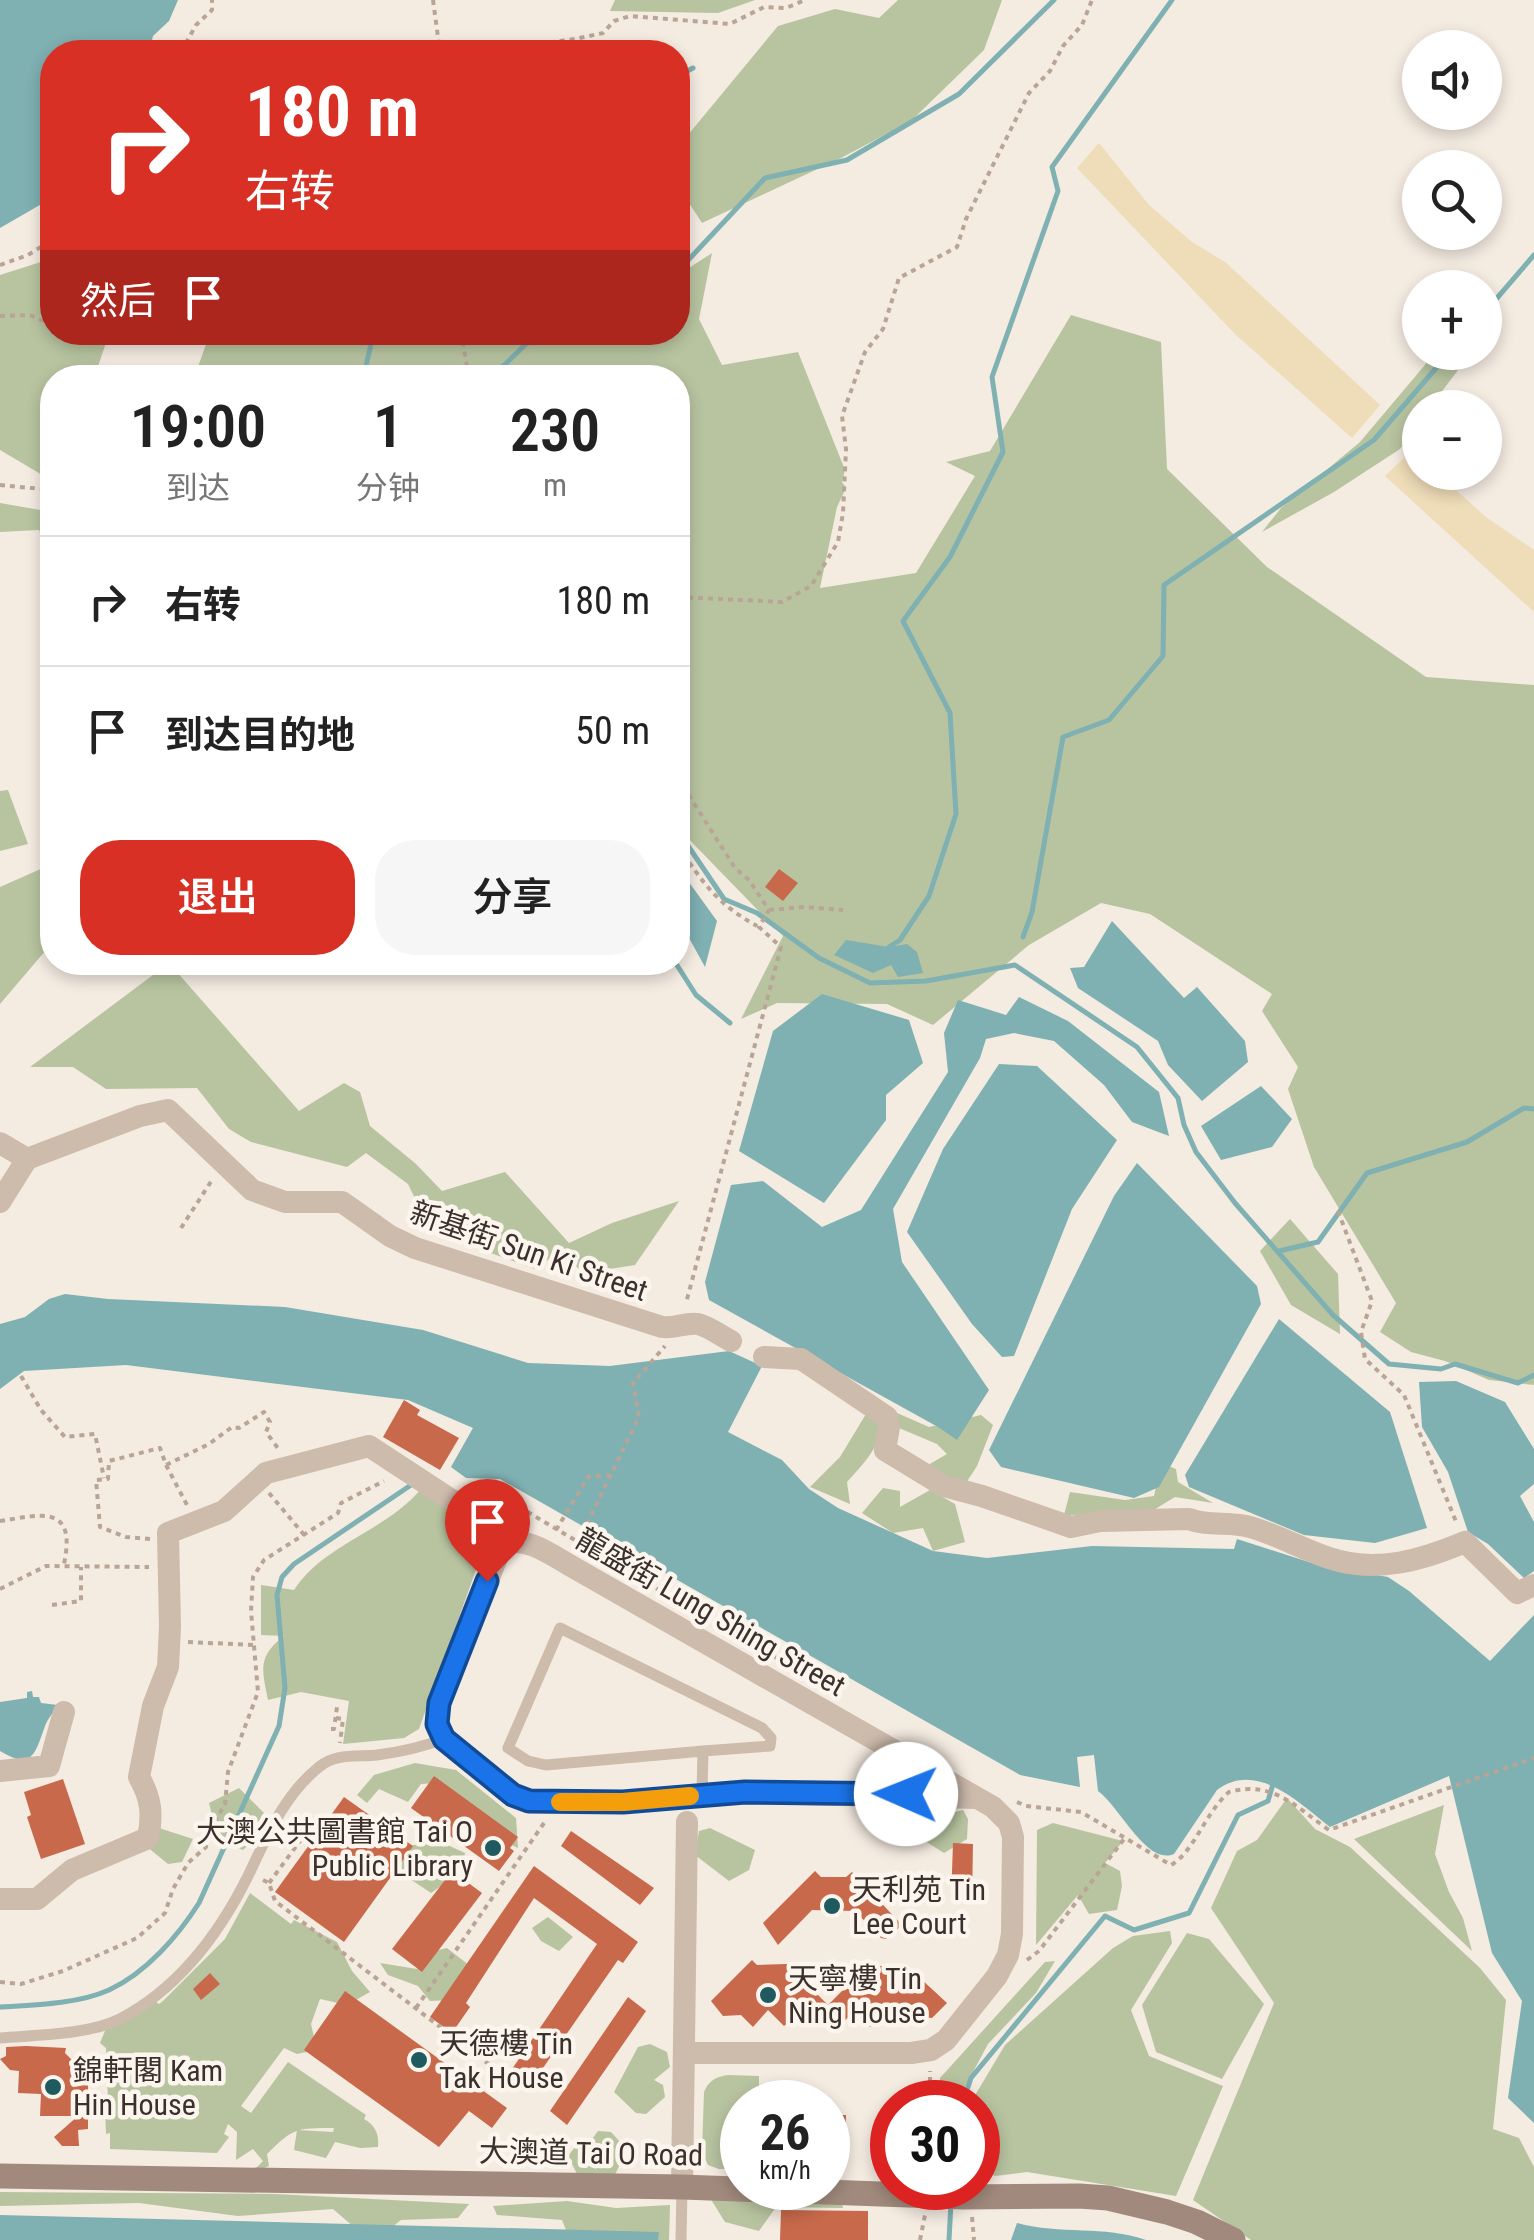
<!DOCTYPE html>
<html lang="zh">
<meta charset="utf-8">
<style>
body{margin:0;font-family:"Roboto Condensed","Noto Sans SC",sans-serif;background:#f6f6f6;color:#222;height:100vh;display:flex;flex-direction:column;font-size:38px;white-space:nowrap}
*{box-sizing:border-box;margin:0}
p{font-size:32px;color:#767676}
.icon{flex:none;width:55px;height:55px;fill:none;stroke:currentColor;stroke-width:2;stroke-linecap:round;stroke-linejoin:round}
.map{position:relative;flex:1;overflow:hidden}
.side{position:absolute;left:40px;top:365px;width:650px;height:610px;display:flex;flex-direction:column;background:#fff;border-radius:40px;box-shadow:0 5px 15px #0003}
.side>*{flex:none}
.top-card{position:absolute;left:40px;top:40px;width:650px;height:305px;border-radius:40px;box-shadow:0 5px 15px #0003;background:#d93025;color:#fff;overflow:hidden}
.tools{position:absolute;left:1402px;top:30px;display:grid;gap:20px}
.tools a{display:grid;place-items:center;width:100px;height:100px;border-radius:50%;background:#fff;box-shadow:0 5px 15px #0003;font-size:50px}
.speed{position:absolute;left:720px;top:2080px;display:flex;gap:20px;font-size:50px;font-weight:700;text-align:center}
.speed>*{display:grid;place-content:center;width:130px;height:130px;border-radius:50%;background:#fff;box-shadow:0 5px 15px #0003;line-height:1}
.speed small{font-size:25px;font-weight:400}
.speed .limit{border:15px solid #d22;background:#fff;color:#111}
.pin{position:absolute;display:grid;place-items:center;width:85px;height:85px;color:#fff;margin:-102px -42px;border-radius:50% 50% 50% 0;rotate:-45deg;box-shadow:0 0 10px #0007}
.pin .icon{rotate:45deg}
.me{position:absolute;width:110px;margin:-55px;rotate:271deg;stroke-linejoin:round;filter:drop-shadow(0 0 8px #0008)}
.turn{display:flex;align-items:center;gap:35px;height:210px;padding:0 40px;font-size:45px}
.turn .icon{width:130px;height:130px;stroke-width:2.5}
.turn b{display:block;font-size:70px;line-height:85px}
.then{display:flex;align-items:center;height:95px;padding:0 40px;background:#0003;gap:20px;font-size:38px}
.eta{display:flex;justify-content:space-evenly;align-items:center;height:170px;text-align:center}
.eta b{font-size:60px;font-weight:600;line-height:70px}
.button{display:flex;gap:20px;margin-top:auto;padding:20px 40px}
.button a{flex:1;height:115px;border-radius:40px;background:#d93025;color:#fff;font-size:40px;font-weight:600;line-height:115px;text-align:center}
.button a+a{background:#f6f6f6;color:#222}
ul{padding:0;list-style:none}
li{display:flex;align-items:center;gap:30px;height:130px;padding:0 40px;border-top:2px solid #e0e0e0}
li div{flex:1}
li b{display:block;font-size:38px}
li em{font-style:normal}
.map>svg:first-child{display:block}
.green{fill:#b8c4a0}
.sand{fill:#efdcb8}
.water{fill:#7fb0b2}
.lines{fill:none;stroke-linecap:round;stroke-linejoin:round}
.stream{stroke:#7fb0b2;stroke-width:5}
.building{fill:#c8694b}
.path{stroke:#b9a596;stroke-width:4;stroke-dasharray:5 5;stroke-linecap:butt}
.lane{stroke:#cdbbac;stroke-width:11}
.street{stroke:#cdbbac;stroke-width:22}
.secondary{stroke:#a18a7d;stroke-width:25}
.route-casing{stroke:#114b97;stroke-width:25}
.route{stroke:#1a73e8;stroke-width:18}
.slow{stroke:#f59e0b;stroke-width:18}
.poi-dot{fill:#1f5a5e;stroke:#fbf5ee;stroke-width:4}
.labels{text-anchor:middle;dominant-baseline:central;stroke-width:9;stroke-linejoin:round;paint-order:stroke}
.street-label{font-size:30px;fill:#3b302b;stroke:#fbf5ee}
.poi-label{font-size:30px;fill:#3b302b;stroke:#fbf5ee;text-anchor:start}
</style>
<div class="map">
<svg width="1534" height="2240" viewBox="0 0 1534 2240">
<rect width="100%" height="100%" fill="#f4ebe1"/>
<g class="green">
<polygon points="615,0 755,0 718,13 610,11"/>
<polygon points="898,0 1002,0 984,50 911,121 841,158 702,223 678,186 678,147 778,26 835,9 879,18"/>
<polygon points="712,253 699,319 722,365 798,352 845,470 842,482 846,488 837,507 820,588 916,573 975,476 946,462 990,451 1071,315 1161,342 1167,469 1267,567 1426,677 1534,685 1534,1385 1489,1380 1445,1361 1411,1352 1380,1332 1396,1303 1314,1167 1288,1089 1298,1067 1262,1011 1272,994 1150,914 1101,903 1029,945 933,1025 887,1004 777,1003 741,1019 783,936 678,828 678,378 194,378 210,333 678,332 678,275"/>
<polygon points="52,254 52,332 71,333 75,339 106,343 96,372 98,377 52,378 52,479 49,479 0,450 0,275 44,261"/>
<polygon points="1435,353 1471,353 1430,407 1420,408 1420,422 1400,449 1334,492 1262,532 1281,508 1360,442"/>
<polygon points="0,503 52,512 52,561 39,530 0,532"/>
<polygon points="8,790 28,844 0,851 0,791"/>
<polygon points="52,864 52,943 0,1004 0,887"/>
<polygon points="169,963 299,1111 344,1083 360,1092 370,1126 416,1164 442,1191 505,1172 569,1243 612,1223 679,1201 635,1265 584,1273 559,1252 535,1269 466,1244 461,1224 421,1211 408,1184 366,1153 347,1167 251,1142 229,1129 197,1088 106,1089 73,1067 30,1067"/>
<polygon points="1290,1219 1338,1274 1340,1334 1291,1305 1260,1251"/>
<polygon points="897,1413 929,1427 981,1415 993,1425 977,1466 966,1483 937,1488 928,1465 947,1454 937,1444 899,1428"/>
<path d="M866,1414L882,1425C878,1450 863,1464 847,1482L850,1504L810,1487L840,1457Z"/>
<polygon points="1161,1463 1176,1469 1178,1482 1213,1503 1175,1497 1147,1514 1064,1515 1070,1492 1125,1500 1154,1496"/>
<polygon points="883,1488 900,1491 900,1507 930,1490 955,1504 965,1542 933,1551 923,1528 893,1533 862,1513"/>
<path d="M421,1489L453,1508L472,1500L496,1514L419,1729L404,1738L343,1744L349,1701L301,1692L268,1700C262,1669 257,1657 284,1636L261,1635V1585L294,1590C324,1544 386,1531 421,1489Z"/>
<polygon points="415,1763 456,1770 516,1818 518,1848 500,1840 437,1783 421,1784 408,1802 379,1789 367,1803 357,1795 374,1775"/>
<polygon points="239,1788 265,1814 259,1834 243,1850 218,1839 209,1803"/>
<polygon points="1287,1798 1315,1829 1350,1847 1480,1968 1506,2000 1493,2129 1519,2138 1534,2167 1534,2240 1251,2240 1193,2200 1274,2003 1211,1908 1237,1851 1257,1840"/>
<polygon points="1444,1805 1435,1854 1449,1892 1463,1918 1472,1951 1354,1839"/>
<polygon points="963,1810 968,1819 967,1839 944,1853 925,1841 933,1818"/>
<polygon points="1053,1823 1123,1841 1105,1863 1120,1871 1122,1886 1117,1910 1089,1914 1078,1895 1036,1945 1037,1830"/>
<polygon points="159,1828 193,1839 182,1862 168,1864 146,1846"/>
<polygon points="710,1828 755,1850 749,1870 729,1881 695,1855 699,1831"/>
<polygon points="443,1843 465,1853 461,1872 431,1893 410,1879 395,1862 413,1845"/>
<path d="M250,1893L291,1924L294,1920L337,1942L352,1971L370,1992L347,2005L320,1999L311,2024L317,2050L297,2054L284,2048L241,2106L251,2113L288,2062L366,2115L364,2119C376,2126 379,2134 378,2147L360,2148L335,2142L326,2158L294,2150L297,2130L333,2132L334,2128C296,2128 293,2128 267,2154L269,2166L250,2174L263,2161L253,2149L236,2160L237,2132L228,2124L224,2134L229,2137L217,2153L110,2149V2133L106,2134L105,2106L108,2102L106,2048L100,2043L107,2026L155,2001L159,2004L164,2000L225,1939Z"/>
<polygon points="548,1917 573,1937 559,1951 541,1941 532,1928"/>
<polygon points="1170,1931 1172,1943 1131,2010 1149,2056 1223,2086 1176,2196 1027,2172 995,2176 978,2167 978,2102 971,2102 1005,2045 1113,1948 1133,1936"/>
<polygon points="1187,1933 1209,1939 1264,2004 1222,2079 1156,2052 1142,2005"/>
<polygon points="447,1948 474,1969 451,2000 430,2001 418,1986 388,1975 380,1963 417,1969 426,1953"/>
<polygon points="1055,1961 1036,1993 988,2044 957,2102 940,2102 940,2078 1045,1962"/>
<polygon points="650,2044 667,2052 670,2067 654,2080 663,2085 665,2097 646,2114 636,2113 614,2092 638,2047"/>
<path d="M728,2075L759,2076V2102H742V2169H719L708,2165L702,2152L704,2092C709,2080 716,2077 728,2075Z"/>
<polygon points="598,2131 611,2132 622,2144 621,2162 612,2181 579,2178 568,2156 575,2147 589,2143"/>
<polygon points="0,2192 275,2194 469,2204 458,2218 401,2220 376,2240 369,2240 333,2209 238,2216 139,2203 0,2206"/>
<polygon points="707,2193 841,2197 843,2208 776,2207 759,2231 725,2222"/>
<polygon points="567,2201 616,2208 670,2205 669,2240 570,2240 562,2220 497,2215 493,2206"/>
</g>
<g class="sand">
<polygon points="1099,143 1149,205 1192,242 1225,262 1380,405 1352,438 1235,334 1077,168"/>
<polygon points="1412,450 1420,458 1420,472 1437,473 1486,517 1534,550 1534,612 1385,476"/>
</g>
<g class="water">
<polygon points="0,0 178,0 169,21 153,36 149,52 52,52 52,198 0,228"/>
<polygon points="678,867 717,921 705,967 678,918"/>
<polygon points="1112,921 1184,998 1197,987 1245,1041 1248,1062 1202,1101 1168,1065 1158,1041 1078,988 1070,968 1084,967"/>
<polygon points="846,940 889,947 907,944 917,952 923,973 898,977 891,965 873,973 834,955"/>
<polygon points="822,994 909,1020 923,1063 886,1095 886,1120 824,1203 739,1151 773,1031"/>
<polygon points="1019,997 1068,1021 1159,1092 1169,1136 1132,1122 1104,1085 1054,1041 1014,1033 986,1039 980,1058 893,1209 902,1262 989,1390 957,1440 938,1427 709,1300 705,1282 731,1185 763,1181 822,1227 861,1210 948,1072 944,1033 958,1000 1006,1015"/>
<polygon points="999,1064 1037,1066 1117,1140 1072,1209 1014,1356 1002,1357 972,1324 907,1232 943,1149"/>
<polygon points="1261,1086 1292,1119 1272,1147 1221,1160 1201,1126"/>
<polygon points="1137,1163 1257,1286 1261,1304 1159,1487 1134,1498 1001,1467 989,1450 1114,1196"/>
<path d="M65,1294L108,1299L285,1307L423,1330L528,1363L610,1366L729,1351L762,1366L728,1432L782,1460L809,1489L838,1508L933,1551L987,1558L1092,1546L1234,1549L1237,1539L1318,1565L1388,1577L1409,1591L1490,1661L1534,1615V2123L1508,2098L1522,2001L1492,1953L1449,1776L1330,1827C1299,1803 1257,1760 1217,1790L1174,1854C1147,1866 1120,1807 1098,1791L1094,1755L1077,1757L1080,1787L1020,1775L500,1479L466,1478L451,1467L473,1428L408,1400L126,1365L24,1371L0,1389V1324L25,1317L49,1299Z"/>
<polygon points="1279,1319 1390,1412 1427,1528 1375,1543 1304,1535 1189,1487 1185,1475"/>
<polygon points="1456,1381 1505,1402 1534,1449 1534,1484 1520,1496 1534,1522 1534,1571 1524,1578 1488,1544 1468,1532 1448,1472 1422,1427 1419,1382"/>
<path d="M32,1691L33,1697H39L41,1703L58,1705C54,1712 48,1718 45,1726C35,1753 33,1771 0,1751V1702L27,1698V1692Z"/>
<polygon points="0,2215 659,2232 658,2240 0,2240"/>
<path d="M1017,2223C1060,2235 1104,2225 1146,2240H1011Z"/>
</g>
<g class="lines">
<g class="stream">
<polyline points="678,76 693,68"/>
<polyline points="678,271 765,178 847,160 959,94 1054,0"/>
<polyline points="1485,312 1534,255"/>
<polyline points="363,378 374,332"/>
<polyline points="491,378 532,338 620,332"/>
<polyline points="678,831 724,899 757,913 819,958 870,983 926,981 1015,965 1137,1047 1178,1098 1184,1125 1196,1152 1235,1203 1333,1315 1389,1364 1441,1369 1455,1364 1518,1383 1534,1375"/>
<polyline points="1023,937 1032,912 1063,737 1109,720 1163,656 1164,585 1374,440 1450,352"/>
<polyline points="889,947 900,940 929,896 956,814 950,713 903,621 950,557 1003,452 992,377 1058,191 1052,167 1172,0"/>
<polyline points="675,962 696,995 730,1023"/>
<polyline points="1279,1251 1318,1242 1367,1173 1467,1142 1524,1108 1534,1109"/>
<path d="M0,2007C34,2005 78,2004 109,1990C146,1973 178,1936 199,1903L279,1726L285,1688L277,1595L282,1577L294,1564L411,1485"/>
<polyline points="963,2102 971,2078 1105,1916 1134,1930 1189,1913 1238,1815 1268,1801 1273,1784"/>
<polyline points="949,2240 951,2203"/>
</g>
</g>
<g class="building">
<polygon points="779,869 798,883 783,901 765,887"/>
<polygon points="404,1400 420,1410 417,1415 459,1438 440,1470 383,1437"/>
<polygon points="434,1776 518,1837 510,1848 514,1851 499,1871 411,1808"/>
<polygon points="63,1779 85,1844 41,1859 27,1817 31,1815 24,1792"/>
<polygon points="344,1797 413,1846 344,1942 275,1892"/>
<polygon points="571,1831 654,1888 640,1905 561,1846"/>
<polygon points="953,1843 973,1844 972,1901 951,1900"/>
<polygon points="534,1866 638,1942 623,1963 618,1960 527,2091 508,2075 597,1944 534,1898 466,2003 470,2007 452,2033 430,2017"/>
<polygon points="452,1871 482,1893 422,1972 392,1949"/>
<polygon points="815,1871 821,1877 846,1877 852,1872 902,1925 886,1939 881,1938 855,1911 812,1910 778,1945 763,1923"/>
<polygon points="752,1960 757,1965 787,1964 828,2005 871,1962 875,1966 907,1966 947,2003 932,2018 913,2016 902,2027 887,2011 870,2027 855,2011 840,2025 815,2024 801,2011 784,2026 768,2010 753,2027 741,2015 723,2016 711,2001"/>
<polygon points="210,1973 220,1984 201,2000 193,1989"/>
<polygon points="345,1991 507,2108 492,2128 469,2111 439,2147 304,2050"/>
<polygon points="628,1997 646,2011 567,2125 550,2111"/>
<polygon points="26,2046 66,2048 65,2053 82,2070 88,2071 88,2129 78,2130 79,2146 62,2146 54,2137 78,2116 40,2116 41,2094 18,2093 19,2071 10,2070 0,2059 6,2056 6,2047"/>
<polygon points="828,2115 846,2115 845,2157 828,2156"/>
<polygon points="781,2210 868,2211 868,2240 780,2240"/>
</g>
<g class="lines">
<g class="path">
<polyline points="433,0 440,52"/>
<polyline points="181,52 196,25 212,10 212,0"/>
<polyline points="441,52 490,42 538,44 575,39 603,33 614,21 630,16 730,24 764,7 786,8 805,0"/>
<polyline points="0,265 28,255 52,240"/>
<polyline points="0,316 30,315 52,325"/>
<polyline points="461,332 469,378"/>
<polyline points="0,485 52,490"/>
<polyline points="678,597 782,602 811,586 838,542 843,513 846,449 842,416 865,352 883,329 899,278 957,247 966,219 1029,93 1050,71 1063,46 1082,25 1092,0"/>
<polyline points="678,778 735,868 749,880 769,910 759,927 781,947 686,1303"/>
<path d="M678,846C704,884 716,903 757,926"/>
<polyline points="769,910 804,907 843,910"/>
<polyline points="1338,1211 1372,1301 1361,1332 1365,1359 1404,1395 1457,1524"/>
<polyline points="181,1228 212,1180"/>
<polyline points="21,1376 41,1410 65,1437 95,1434 104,1478"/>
<polyline points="166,1465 187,1505"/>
<polyline points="471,1491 526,1511 691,1609"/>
<polyline points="269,1493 305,1536"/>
<path d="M0,1521C40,1515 77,1503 64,1564"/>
<polyline points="556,1530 588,1477 610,1475"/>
<polyline points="150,1539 126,1537 100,1527 96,1480 108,1479 109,1461 160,1448 166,1465 209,1444 232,1427 239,1428 264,1412 270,1422 266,1432 280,1451"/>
<polyline points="578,1542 639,1417 633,1383 665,1346"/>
<polyline points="0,1589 46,1566 149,1567"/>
<polyline points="52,1605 81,1601 81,1567"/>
<polyline points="738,1636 812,1678"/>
<polyline points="188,1642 254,1645"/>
<polyline points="336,1718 343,1719 340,1743"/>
<polyline points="331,1729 334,1729 337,1707 334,1707"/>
<path d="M1017,1802L1026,1806L1081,1812L1171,1865C1194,1852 1205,1813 1229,1792C1273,1780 1296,1807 1329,1830L1534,1758"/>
<polyline points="263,1880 269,1883 275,1901 524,2091"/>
<polyline points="269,1883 314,1822"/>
<polyline points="1027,1960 1039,1951 1124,1839"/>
<polyline points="0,1982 21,1984 63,1971 137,1938 165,1913 173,1889 188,1863 206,1847 208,1833 225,1804 228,1772 258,1692 251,1611 253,1577 264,1560 338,1513 341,1503 384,1481"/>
<polyline points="416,2008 544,1823"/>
<polyline points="930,2102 930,2071"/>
<polyline points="972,2217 974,2240"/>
<polyline points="920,2240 925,2215"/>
</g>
<g class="lane">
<polyline points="702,1794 703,1751 546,1765 528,1761 508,1748 560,1628 762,1728 771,1738 770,1746 703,1751"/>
<path d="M0,2038C35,2035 88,2035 120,2019C179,1988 220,1933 249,1874C267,1836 285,1794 319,1767C335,1753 357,1757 377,1755C400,1752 423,1747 443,1739"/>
<polyline points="681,2240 682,2187"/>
</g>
<g class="street">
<path d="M0,1143L27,1159L140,1116L168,1110L252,1190L285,1202H342L390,1236L415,1248L662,1327C675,1329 685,1322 698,1324C708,1326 721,1336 731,1341"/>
<polyline points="0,1202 27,1159"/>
<path d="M764,1357L801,1359L887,1417L889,1427L885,1450L944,1486L982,1496L1071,1527L1100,1521L1189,1519C1208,1527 1230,1521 1250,1527C1278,1535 1302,1549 1329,1558C1376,1574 1422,1560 1465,1542L1517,1593L1534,1585"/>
<polyline points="0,1771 49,1766 64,1712"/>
<path d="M0,1899H37L72,1870L148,1838C153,1814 151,1798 139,1777L153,1706L168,1667L170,1627L168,1533L224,1511L266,1473L369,1446L456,1503"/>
<path d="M685,2053H911L931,2050L946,2040L997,1976L1008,1955L1012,1934L1013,1837L1009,1823L993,1807L578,1570C557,1559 526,1533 502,1545L439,1703L437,1724L443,1739L513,1795L529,1801L623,1802L745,1793L977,1798"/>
<polyline points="682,2187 687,1822"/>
</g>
<polyline class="secondary" points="0,2176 682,2187 964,2197 1079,2196 1108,2198 1167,2212 1197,2222 1233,2240"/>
</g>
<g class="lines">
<defs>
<polyline id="route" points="487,1581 439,1703 437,1724 444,1739 513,1795 529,1801 623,1802 745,1792 906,1794"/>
</defs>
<use href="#route" class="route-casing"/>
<use href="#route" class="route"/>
<polyline class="slow" points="560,1802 623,1802 690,1796"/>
</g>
<g class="poi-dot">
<circle cx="493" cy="1848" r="10"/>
<circle cx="832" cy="1906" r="10"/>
<circle cx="768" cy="1995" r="10"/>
<circle cx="419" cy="2060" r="10"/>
<circle cx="53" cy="2087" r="10"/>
</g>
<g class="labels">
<g class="street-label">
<text transform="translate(529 1251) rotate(19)">新基街 Sun Ki Street</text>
<text transform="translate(711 1612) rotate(30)">龍盛街 Lung Shing Street</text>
<text transform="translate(591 2153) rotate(1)">大澳道 Tai O Road</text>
</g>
<g class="poi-label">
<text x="473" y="1831" text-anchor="end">大澳公共圖書館 Tai O<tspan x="473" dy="34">Public Library</tspan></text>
<text x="852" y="1889">天利苑 Tin<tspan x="852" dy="34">Lee Court</tspan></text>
<text x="788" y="1978">天寧樓 Tin<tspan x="788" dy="34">Ning House</tspan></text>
<text x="439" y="2043">天德樓 Tin<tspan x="439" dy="34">Tak House</tspan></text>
<text x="73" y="2070">錦軒閣 Kam<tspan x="73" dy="34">Hin House</tspan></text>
</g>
</g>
</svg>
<div class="tools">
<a><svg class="icon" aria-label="sound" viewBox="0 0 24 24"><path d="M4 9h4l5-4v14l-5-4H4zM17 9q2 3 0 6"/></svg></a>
<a><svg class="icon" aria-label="search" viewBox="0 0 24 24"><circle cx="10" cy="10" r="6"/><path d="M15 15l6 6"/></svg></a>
<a>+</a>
<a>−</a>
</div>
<div class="speed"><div>26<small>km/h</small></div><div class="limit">30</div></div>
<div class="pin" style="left:487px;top:1581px;background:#d93025"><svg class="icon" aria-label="arrive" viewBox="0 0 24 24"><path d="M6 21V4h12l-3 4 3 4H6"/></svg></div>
<svg class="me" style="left:906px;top:1794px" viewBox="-20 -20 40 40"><circle r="19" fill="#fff"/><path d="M0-13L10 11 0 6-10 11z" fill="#1a73e8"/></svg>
<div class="top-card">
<div class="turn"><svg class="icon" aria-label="right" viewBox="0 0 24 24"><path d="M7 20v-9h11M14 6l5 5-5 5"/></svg><div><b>180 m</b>右转</div></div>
<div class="then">然后<svg class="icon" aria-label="arrive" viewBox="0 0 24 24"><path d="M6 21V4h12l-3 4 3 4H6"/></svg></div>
</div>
<section class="side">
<div class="eta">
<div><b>19:00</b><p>到达</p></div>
<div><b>1</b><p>分钟</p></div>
<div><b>230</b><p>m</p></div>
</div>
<ul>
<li><svg class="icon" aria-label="right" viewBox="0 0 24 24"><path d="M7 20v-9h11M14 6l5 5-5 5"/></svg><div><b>右转</b></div><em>180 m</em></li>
<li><svg class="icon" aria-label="arrive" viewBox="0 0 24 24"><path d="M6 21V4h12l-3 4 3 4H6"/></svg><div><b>到达目的地</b></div><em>50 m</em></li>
</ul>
<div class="button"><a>退出</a><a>分享</a></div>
</section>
</div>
